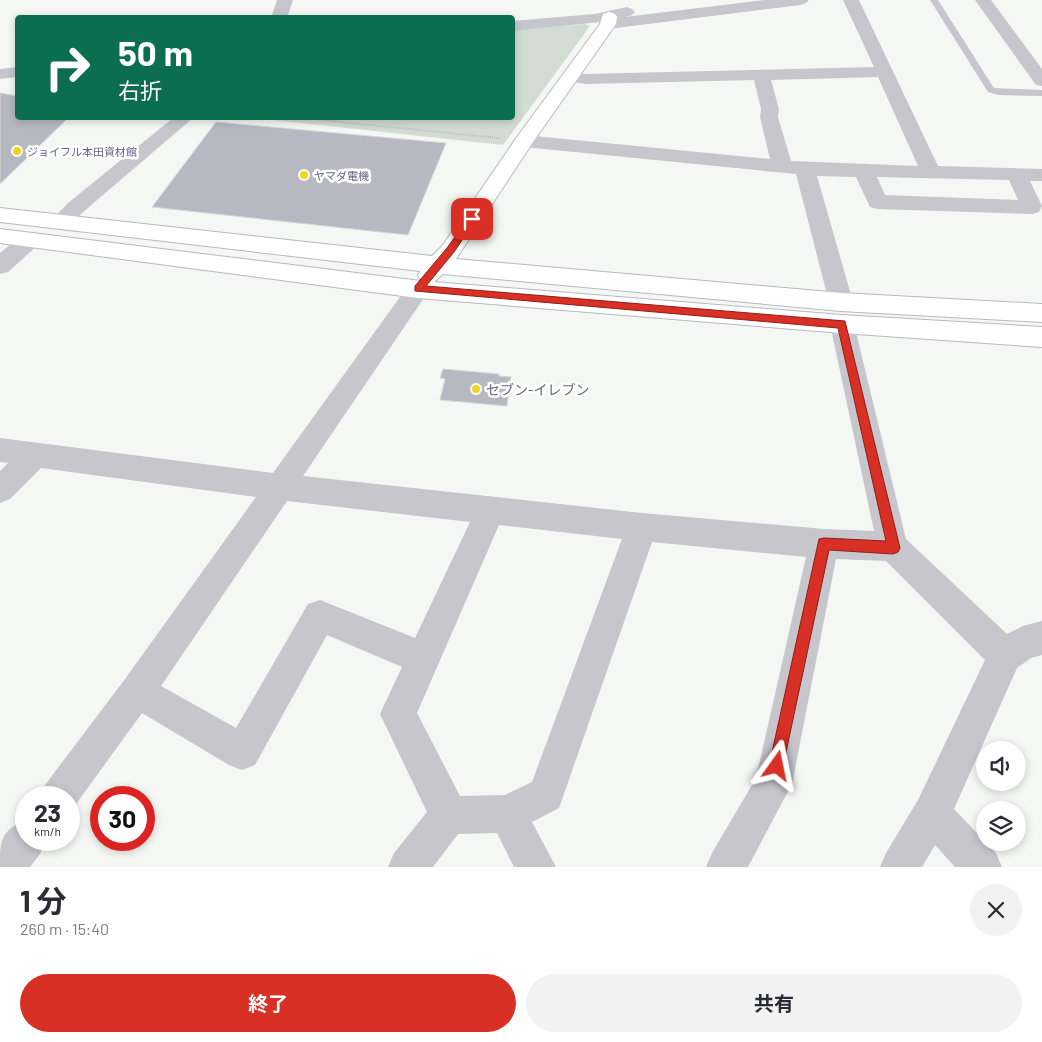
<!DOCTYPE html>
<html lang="ja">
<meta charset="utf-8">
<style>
body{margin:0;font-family:Barlow,"Noto Sans JP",sans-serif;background:#f2f2f3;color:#2b2b33;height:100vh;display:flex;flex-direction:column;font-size:19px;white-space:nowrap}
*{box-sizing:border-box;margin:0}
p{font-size:16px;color:#7c7c81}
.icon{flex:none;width:28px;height:28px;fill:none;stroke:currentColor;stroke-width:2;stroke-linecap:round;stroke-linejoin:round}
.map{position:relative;height:867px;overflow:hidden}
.panel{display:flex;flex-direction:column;background:#fff;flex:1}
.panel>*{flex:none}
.top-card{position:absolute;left:15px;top:15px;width:500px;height:105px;border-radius:5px;box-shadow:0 2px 8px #0003;background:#0b6e4f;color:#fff;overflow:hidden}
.tools{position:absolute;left:976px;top:741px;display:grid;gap:10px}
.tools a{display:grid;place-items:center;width:50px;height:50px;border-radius:50%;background:#fff;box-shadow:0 2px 8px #0003;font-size:25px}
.speed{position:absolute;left:15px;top:786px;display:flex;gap:10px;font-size:25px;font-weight:700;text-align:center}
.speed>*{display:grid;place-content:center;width:65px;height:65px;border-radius:50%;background:#fff;box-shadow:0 2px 8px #0003;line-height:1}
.speed small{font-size:12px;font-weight:400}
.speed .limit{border:8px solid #d22;background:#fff;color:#111}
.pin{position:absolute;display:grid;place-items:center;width:42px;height:42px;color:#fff;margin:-21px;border-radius:10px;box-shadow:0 2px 8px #0006}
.me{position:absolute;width:55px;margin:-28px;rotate:12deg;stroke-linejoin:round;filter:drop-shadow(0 0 4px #0008)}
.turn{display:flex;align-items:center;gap:18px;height:105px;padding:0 20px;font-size:22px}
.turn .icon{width:65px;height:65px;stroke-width:2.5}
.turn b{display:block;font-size:35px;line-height:42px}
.round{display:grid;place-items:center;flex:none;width:52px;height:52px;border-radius:26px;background:#f2f2f3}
.headline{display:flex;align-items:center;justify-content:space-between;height:85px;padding:0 20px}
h1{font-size:30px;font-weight:700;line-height:38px}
.action{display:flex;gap:10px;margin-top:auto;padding:10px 20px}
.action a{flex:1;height:58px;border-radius:30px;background:#d93025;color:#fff;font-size:20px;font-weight:700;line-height:58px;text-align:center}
.action a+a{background:#f2f2f3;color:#2b2b33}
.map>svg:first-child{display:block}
.green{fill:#d2dcd5}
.building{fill:#b8b8c2;stroke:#d6d8d6}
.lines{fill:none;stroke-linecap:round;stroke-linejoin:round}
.secondary-casing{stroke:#b9b8c2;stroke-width:2}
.path{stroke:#bebdc2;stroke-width:2;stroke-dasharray:1 1;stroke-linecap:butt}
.lane{fill:#c7c6cd;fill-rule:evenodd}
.street{fill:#c7c6cd;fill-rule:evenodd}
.secondary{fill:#fff;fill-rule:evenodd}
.route{fill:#d93025;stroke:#8d1f18}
.poi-dot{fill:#ecd71e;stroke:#fff;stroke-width:2}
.labels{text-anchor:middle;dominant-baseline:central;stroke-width:5;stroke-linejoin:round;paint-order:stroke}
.far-poi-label{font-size:11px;fill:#686486;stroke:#fff;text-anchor:start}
.poi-label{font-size:14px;fill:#686486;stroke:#fff;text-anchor:start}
</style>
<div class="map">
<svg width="1042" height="867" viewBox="0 0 1042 867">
<rect width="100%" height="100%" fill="#f4f7f3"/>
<polygon class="green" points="585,24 590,26 503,145 255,118 512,118 513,30"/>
<g class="building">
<polygon points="0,93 18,96 18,118 68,118 0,184"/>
<polygon points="216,122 446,143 408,235 152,207"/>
<polygon points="443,369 499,374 499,376 511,377 507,406 440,400 445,379 440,378"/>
</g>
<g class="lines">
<defs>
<polygon id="secondary" points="609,12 615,14 617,17 616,24 533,142 456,259 841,293 1042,304 1042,322 841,311 443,274 434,282 842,315 1042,327 1042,347 842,333 418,298 0,243 0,229 421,281 418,275 420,271 0,222 0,208 432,256 443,245 517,137 600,24 603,14"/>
</defs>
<use href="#secondary" class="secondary-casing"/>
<polyline class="path" points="301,118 499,138"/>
<polygon class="lane" points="930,0 938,0 994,88 1042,90 1042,96 998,95 988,92"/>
<g class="street">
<polygon points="277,0 293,0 287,18 271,18"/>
<polygon points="764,0 809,0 806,3 801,5 608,29 602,27 601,22 512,31 512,21 595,14 627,7 632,9 635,12 632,15 625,17"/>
<path d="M843,0H859L938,166L1042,169V181H1030L1042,206L1039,212L1032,214L877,209L870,207L856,177L817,176L853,302L849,308L841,311L833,308L829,302L796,174L524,147L517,145L514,141L517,137L524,135L770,159L760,117L761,109L754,80L586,84L565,81L562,77L565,73L571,72L586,74L874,67ZM878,77L918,166L791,161L778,117L779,109L771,80ZM877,177L1009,180L1018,200L885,195Z"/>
<polygon points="975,0 991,0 1042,69 1042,86 1036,85"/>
<polygon points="18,67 18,77 0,79 0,69"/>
<path d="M173,118H193L82,213C73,223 67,232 52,228L49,223L68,203Z"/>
<polygon points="30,232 38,235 41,240 38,245 8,272 0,274 0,253 22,235"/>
<path d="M418,280L426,283L430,289L426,295L303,476L642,513L824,529L874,531L830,324L833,317L842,315L851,317L854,324L906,539L1007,634L1023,626L1042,621V655L1031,658L1017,668L954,809L996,853L1002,867H955L935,845L922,867H880L886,853L918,800L985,660L886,561L836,559L792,784L748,867H706L712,853L756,778L806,557L652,542L559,808L532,822L556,867H514L497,833L458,834L433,867H388L394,853L427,812L380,714L402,667L327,635L255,765L242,770L229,765L142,713L71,811L69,812V798H39L45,785L125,679L256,497L41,468L10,499L0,503V471L8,463L0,462V438L273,473L410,283ZM287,501L470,522L415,638L320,600L308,604L236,728L161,686ZM499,525L622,539L532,782L505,795L460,796L417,713Z"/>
<path d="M26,820V840H46L40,854L30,867H0C0,841 0,831 26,820Z"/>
</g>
<use href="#secondary" class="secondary"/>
</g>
<polygon class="route" points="472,216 475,217 475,221 454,252 426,286 845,321 900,548 898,552 893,554 829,550 782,771 777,773 771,771 769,766 819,539 824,538 886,541 838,328 415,291 415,286 447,248 469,217"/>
<g class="poi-dot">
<circle cx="17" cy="151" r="5"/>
<circle cx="304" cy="175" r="5"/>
<circle cx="476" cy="389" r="5"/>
</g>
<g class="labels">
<g class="far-poi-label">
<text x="27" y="151">ジョイフル本田資材館</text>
<text x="314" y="175">ヤマダ電機</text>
</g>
<g class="poi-label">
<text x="486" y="389">セブン-イレブン</text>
</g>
</g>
</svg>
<div class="tools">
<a><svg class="icon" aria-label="sound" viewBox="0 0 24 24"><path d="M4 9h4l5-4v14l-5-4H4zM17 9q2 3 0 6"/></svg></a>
<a><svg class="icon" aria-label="layers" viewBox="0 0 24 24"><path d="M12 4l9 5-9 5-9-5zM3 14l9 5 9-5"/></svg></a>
</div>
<div class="speed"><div>23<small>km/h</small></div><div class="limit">30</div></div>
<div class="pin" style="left:472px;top:219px;background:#d93025"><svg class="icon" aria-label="arrive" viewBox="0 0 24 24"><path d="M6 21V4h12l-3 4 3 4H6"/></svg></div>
<svg class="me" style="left:777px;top:766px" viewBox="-20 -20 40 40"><path d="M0-17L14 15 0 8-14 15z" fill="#d93025" stroke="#fff" stroke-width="4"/></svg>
<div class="top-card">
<div class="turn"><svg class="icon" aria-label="right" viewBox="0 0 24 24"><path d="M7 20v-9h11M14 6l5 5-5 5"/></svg><div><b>50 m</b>右折</div></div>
</div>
</div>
<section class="panel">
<div class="headline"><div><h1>1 分</h1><p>260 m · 15:40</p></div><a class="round"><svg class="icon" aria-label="close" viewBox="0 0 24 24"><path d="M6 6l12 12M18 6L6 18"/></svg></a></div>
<div class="action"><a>終了</a><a>共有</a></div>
</section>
